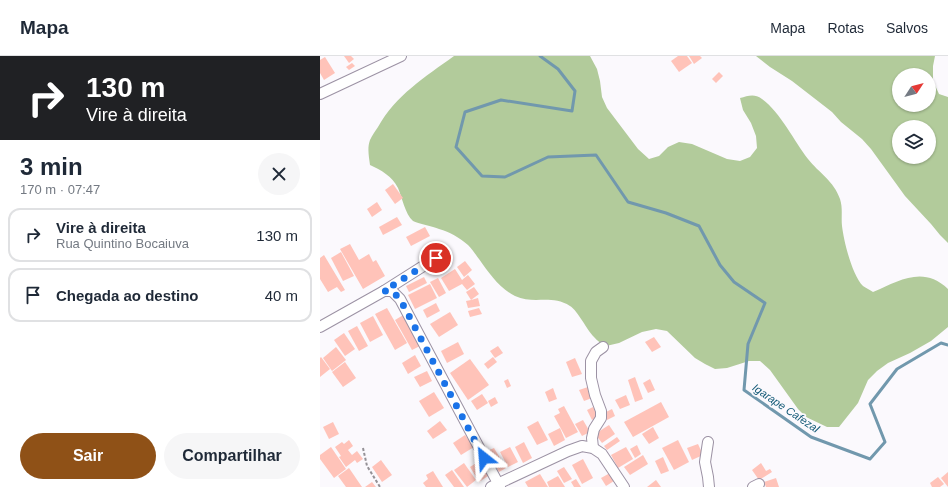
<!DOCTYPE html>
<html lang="pt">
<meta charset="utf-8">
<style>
body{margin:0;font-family:Arial,sans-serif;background:#f6f6f7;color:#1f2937;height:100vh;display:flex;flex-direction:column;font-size:15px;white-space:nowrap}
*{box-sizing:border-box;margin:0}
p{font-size:13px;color:#747a83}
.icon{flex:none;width:22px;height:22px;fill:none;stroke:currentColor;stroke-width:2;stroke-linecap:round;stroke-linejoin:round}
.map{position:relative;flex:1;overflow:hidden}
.details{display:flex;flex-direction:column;background:#fff;width:320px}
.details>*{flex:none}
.banner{background:#202124;color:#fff;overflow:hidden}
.needle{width:26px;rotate:54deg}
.fabs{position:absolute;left:572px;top:12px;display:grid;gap:8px}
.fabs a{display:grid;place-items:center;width:44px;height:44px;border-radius:50%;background:#fff;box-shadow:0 1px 3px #0004;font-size:20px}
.pin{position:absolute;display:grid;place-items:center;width:34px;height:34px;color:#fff;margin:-17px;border:2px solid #fff;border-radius:50%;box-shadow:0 1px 4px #0007}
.me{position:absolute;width:44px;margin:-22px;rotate:332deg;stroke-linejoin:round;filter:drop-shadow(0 0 3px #0008)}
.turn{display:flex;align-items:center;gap:14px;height:84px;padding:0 20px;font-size:18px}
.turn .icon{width:52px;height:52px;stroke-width:2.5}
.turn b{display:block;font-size:28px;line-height:34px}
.round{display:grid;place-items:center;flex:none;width:42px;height:42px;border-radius:21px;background:#f6f6f7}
.summary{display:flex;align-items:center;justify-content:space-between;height:68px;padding:0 20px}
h1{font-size:24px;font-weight:600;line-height:30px}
.button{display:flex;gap:8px;margin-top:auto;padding:8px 20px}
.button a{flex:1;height:46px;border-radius:24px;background:#8f5117;color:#fff;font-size:16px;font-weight:600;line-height:46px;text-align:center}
.button a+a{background:#f6f6f7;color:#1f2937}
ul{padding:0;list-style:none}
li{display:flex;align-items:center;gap:12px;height:54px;margin:0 8px 6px;padding:0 12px;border:2px solid #e0e1e3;border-radius:12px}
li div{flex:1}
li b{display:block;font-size:15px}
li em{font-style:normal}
header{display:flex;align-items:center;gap:24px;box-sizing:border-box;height:56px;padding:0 20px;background:#fff;border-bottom:1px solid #e0e1e3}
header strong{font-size:19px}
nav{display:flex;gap:22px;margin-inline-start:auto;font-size:14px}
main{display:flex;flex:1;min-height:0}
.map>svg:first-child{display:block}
.forest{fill:#b2cb9b;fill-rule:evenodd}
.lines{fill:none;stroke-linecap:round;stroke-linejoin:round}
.stream{stroke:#7198ad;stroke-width:3}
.building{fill:#ffc3b9}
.street-casing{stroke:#9c92a4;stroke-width:12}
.path{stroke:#949196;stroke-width:2;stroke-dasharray:3 2;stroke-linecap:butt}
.street{stroke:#fff;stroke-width:10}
.route{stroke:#1a73e8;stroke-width:7;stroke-dasharray:0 12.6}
.labels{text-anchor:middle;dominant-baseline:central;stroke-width:3.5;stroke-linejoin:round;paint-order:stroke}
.water-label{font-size:11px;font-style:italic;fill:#155b78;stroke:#fbf9fd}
</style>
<header>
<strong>Mapa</strong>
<nav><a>Mapa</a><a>Rotas</a><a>Salvos</a></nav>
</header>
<main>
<section class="details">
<div class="banner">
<div class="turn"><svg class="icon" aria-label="right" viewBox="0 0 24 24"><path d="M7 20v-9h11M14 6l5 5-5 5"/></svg><div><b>130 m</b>Vire à direita</div></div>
</div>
<div class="summary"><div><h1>3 min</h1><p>170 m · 07:47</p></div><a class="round"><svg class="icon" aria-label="close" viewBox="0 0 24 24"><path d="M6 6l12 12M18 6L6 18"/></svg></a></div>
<ul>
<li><svg class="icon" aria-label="right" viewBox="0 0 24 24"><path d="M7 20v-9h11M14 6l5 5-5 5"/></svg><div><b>Vire à direita</b><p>Rua Quintino Bocaiuva</p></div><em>130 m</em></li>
<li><svg class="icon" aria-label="arrive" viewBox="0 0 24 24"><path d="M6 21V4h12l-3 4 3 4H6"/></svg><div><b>Chegada ao destino</b></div><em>40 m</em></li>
</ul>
<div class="button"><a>Sair</a><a>Compartilhar</a></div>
</section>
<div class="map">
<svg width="628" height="431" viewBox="0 0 628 431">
<rect width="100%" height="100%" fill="#fbf9fd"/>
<g class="forest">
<path d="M134,0H270L277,13L280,25L282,41L287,52L318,93L329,103L339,100L348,91L359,86L372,88L407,103L420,105L430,101L437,92L436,80L431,67L423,54L420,42C428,40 434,37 442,43C461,57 474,85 488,103C499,117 514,125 520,143C523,152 521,161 522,170C524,186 532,219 543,230C546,232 550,234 553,236C579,225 603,209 628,233V271L611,285L590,297L568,307L557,315L548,324L538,347L519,371H507L486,361L478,353L450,314L440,305H429L407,312L395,313L385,308L375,302L347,275L336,273L322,276L299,287L286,290C282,288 277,285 274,281C267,274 258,255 250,250C231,238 214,249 195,240C179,232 169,217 159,203C156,199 152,193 148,189C140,182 130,176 119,173C113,170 98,168 93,165C85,158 82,141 78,132C72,120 61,114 50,109C49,101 47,92 50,84C52,80 55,75 58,71C76,39 105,21 134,0Z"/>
<path d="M436,0H615L613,10V25L619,38L628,41V187L620,179L611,168L585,140L551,93L542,83L521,66L512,56L503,49L472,25L450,11ZM579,19H609V49H579ZM579,71H609V101H579Z"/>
</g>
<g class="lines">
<polyline class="stream" points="220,0 238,13 255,35 252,55 181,44 145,56 136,91 162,120 185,121 228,101 276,99 308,146 346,157 379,170 400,209 414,226 445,247 428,288 424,334 491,381 550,403 565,386 550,348 577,313 621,287 628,289"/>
</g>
<g class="building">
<polygon points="24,0 31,0 34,3 29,7"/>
<polygon points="358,0 367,0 372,7 359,16 351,5"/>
<polygon points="369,0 380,0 382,2 374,8"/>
<polygon points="5,1 15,17 4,24 0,17 0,4"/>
<polygon points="32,7 35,10 29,14 26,11"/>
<polygon points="399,16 403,20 396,27 392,23"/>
<polygon points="73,128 83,142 75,148 65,134"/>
<polygon points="57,146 62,154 52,161 47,153"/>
<polygon points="77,161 82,169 63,179 59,171"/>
<polygon points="105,171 110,180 91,190 86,181"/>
<polygon points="30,188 39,204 49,198 53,206 56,204 65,220 43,233 20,193"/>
<polygon points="21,196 34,220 23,225 11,202"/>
<polygon points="4,199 25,234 21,236 17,231 8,236 0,223 0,202"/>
<polygon points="145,205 152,214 144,221 137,211"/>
<polygon points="135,213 142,224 148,219 155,228 147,234 142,228 129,235 121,222"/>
<polygon points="104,221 107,227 89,236 86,230"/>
<polygon points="118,222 126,237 119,241 110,226"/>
<polygon points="110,228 117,242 95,253 88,239"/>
<polygon points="154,231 159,238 151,244 158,242 160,250 148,252 146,245 151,244 146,236"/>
<polygon points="116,247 120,255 107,262 103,254"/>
<polygon points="67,252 87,287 75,294 55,258"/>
<polygon points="159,252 162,258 150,261 148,255"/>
<polygon points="130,256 138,269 119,281 110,268"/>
<polygon points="85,258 102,289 92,294 75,264"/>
<polygon points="53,260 63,279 50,286 40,267"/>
<polygon points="37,270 48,290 39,295 28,275"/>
<polygon points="24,277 35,293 25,300 14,284"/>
<polygon points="334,281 341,291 332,296 325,286"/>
<polygon points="138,286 144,298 127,307 121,295"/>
<polygon points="178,290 183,297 175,302 170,295"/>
<polygon points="16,291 26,304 12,315 3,302"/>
<polygon points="95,299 101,310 88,318 82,307"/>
<polygon points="1,301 10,313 0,321 0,302"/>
<polygon points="173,301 177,306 168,313 164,308"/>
<polygon points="255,302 262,318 252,321 246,306"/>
<polygon points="150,303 169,329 148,344 130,317"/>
<polygon points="25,306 36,322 23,331 12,316"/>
<polygon points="107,315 112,325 100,331 94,321"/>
<polygon points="315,321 323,343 315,346 308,324"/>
<polygon points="188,323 191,330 187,332 184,325"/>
<polygon points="330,323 335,334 328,337 323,327"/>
<polygon points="268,331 272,342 264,345 259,334"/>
<polygon points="233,332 237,343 229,346 225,336"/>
<polygon points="114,336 124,352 109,361 99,345"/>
<polygon points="162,338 168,347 157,354 151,345"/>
<polygon points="306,339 310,349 300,353 295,344"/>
<polygon points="175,341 178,347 171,351 168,345"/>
<polygon points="341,346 349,361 313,381 304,366"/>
<polygon points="244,350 258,376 246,382 234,360 240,357 238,353"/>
<polygon points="273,351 278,360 272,364 267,354"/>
<polygon points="292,353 295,360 287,364 284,357"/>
<polygon points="263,364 270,376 262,380 255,368"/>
<polygon points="120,365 127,374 113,383 107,375"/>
<polygon points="218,365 228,384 217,389 207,371"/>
<polygon points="13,366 19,378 9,383 3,371"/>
<polygon points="289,369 295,378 282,387 275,378"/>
<polygon points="333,371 339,382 329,388 322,378"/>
<polygon points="240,372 245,384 234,390 228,378"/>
<polygon points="145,379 154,391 141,399 133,387"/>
<polygon points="297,381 300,385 287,394 284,390"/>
<polygon points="29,384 33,390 28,394 32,399 37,395 43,403 37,407 35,404 26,411 19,401 21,400 15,391 22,386 24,388"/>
<polygon points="358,384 369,406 354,414 342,392"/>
<polygon points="204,386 212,402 203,407 195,391"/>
<polygon points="378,388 383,399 372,404 367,392"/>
<polygon points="317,389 321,398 315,402 310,393"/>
<polygon points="11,391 26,413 14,422 0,403 0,399"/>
<polygon points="190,391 198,406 188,411 180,396"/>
<polygon points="306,391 313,403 298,412 291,399"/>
<polygon points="174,392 186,412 179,416 167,395"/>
<polygon points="323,399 328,408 310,419 304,411"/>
<polygon points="343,401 349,415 341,418 335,405"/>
<polygon points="263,403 273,422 262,428 252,409"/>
<polygon points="61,404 72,419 62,426 52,411"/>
<polygon points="161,404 171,418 159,426 150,411"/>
<polygon points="144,407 156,424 147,431 134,414"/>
<polygon points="441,407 446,415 450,413 452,416 439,424 432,414"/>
<polygon points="244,411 252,423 244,427 237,415"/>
<polygon points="29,412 42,431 26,431 18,420"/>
<polygon points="132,414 144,431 134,431 125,419"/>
<polygon points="113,415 123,431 106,431 103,427 108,423 106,419"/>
<polygon points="628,416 628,431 621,422"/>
<polygon points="290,417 294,425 286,430 281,422"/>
<polygon points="220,418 228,431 208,431 205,426"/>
<polygon points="238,420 245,431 229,431 227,426"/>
<polygon points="618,421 624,428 620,431 612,431 610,427"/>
<polygon points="456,422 459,431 446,431 444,426"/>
<polygon points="256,423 261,431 254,431 251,426"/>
<polygon points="336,424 341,431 327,431"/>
<polygon points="52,426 56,431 45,431"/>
</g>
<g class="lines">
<defs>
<g id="street">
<polyline points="0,38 81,0"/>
<polyline points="64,235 116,202"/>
<polyline points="0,271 64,235 72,235 80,243 180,431"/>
<polyline points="388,386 385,406 388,421 389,431"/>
<polyline points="273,392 272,382 274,373 281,362 281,355 275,339 271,322 271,305 276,296 283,291"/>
<polyline points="171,431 248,395 262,390 273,392 282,398 304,431"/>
<polyline points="433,431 439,428"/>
</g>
</defs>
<use href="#street" class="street-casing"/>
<polyline class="path" points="43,392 47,410 60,431"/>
<use href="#street" class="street"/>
</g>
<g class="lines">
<polyline class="route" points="116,202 64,235 72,235 80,243 164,402"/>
</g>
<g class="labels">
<g class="water-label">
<text transform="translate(466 352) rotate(34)">Igarape Cafezal</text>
</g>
</g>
</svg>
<div class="fabs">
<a><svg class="needle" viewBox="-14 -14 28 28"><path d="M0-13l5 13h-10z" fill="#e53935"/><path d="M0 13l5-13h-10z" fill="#747a83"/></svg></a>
<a><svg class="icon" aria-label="layers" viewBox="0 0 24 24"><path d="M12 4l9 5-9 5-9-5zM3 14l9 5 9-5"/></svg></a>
</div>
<div class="pin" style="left:116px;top:202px;background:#d93025"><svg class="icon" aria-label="arrive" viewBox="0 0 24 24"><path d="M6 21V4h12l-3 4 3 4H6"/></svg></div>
<svg class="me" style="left:164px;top:402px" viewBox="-20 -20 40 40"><path d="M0-17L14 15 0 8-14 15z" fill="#1a73e8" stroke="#fff" stroke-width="4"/></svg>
</div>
</main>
